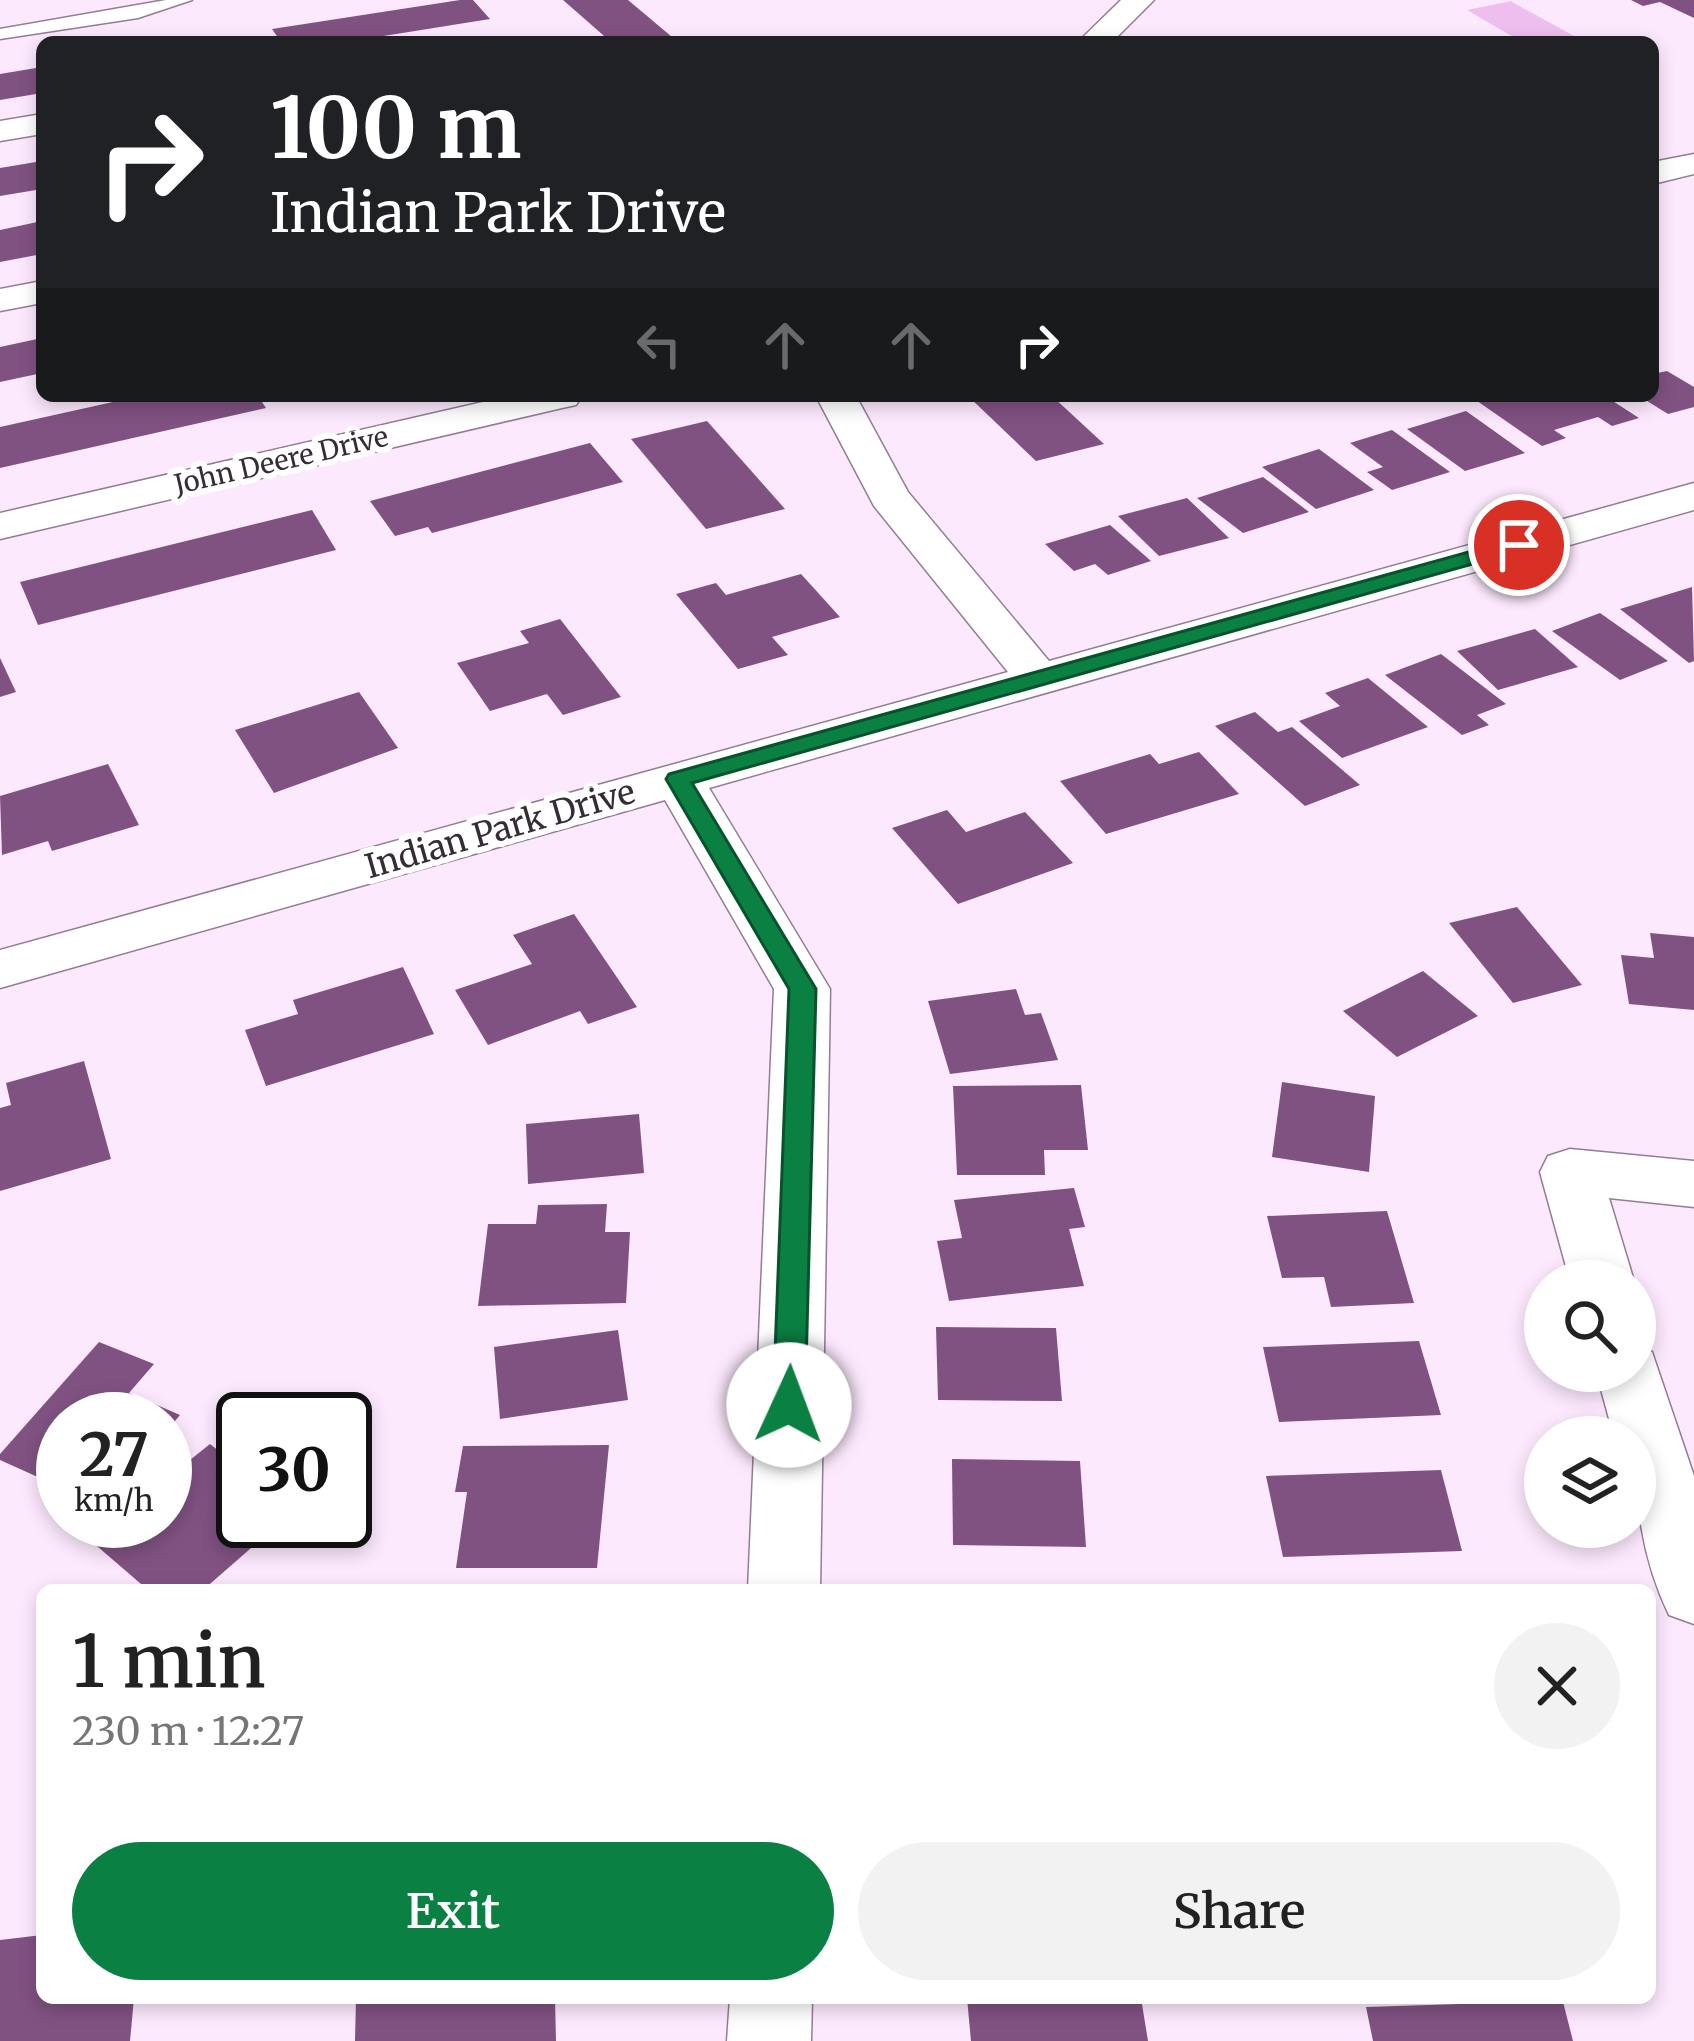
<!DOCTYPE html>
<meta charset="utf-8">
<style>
body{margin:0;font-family:Merriweather,serif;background:#f2f2f2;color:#222;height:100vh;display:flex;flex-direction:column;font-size:45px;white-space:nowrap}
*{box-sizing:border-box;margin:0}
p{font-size:39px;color:#767676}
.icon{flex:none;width:66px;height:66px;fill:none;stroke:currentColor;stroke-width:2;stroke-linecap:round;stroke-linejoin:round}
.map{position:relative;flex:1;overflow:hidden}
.panel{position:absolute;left:36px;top:1584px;width:1620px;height:420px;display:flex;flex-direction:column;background:#fff;border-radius:18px;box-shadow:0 6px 18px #0003}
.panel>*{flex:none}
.hud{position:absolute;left:36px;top:36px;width:1623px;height:366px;border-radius:18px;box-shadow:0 6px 18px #0003;background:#202124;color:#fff;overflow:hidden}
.tools{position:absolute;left:1524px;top:1260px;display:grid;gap:24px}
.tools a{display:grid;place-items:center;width:132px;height:132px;border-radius:50%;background:#fff;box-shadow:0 6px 18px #0003;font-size:60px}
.speed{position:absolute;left:36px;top:1392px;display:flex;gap:24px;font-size:60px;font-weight:700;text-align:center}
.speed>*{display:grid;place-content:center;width:156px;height:156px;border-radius:50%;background:#fff;box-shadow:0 6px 18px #0003;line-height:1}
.speed small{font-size:30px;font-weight:400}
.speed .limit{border:6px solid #111;border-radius:18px;background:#fff;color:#111}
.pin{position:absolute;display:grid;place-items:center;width:102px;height:102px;color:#fff;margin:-51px;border:6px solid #fff;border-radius:50%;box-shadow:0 3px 12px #0007}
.me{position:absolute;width:132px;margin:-66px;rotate:2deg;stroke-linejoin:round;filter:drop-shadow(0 0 9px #0008)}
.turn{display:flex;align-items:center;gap:42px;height:252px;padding:0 36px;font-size:54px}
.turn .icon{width:156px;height:156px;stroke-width:2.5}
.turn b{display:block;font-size:84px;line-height:102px}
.lanes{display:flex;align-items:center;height:114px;padding:0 36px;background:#0003;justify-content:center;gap:60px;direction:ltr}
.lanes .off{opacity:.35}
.round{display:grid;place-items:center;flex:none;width:126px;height:126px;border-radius:63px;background:#f2f2f2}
.head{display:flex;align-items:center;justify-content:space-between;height:204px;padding:0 36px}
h1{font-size:72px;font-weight:600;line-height:90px}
.button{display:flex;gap:24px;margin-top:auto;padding:24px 36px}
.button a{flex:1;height:138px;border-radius:72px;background:#0b8043;color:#fff;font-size:48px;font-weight:600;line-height:138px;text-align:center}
.button a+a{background:#f2f2f2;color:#222}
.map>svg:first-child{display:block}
.green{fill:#edbeee}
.building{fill:#805282}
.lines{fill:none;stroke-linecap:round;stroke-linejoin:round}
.service-casing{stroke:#937d94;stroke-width:3}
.minor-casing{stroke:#937d94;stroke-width:3}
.service{fill:#fff;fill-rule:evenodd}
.minor{fill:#fff;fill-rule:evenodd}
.route{fill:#0b8043;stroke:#07532c;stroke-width:3}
.labels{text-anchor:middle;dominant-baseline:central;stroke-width:12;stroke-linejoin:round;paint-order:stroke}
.far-street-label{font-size:27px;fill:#352c35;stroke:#fff}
.street-label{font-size:33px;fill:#352c35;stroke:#fff}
</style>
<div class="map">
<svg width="1694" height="2041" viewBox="0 0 1694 2041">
<rect width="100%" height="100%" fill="#fde9fe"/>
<polygon class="green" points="1512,1 1512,2 1585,42 1522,42 1467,10"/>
<g class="building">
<polygon points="460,0 473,0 490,19 346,42 281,42 272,29"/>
<polygon points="563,0 628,0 678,42 611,42"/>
<polygon points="1631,0 1694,0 1694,18 1660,2 1643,6"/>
<polygon points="42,67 42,93 0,100 0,74"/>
<polygon points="42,161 42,189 0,196 0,168"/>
<polygon points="42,221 42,254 0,262 0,230"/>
<polygon points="42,338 42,373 0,382 0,347"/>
<polygon points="1667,371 1694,387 1694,407 1668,414 1639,396 1653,396 1653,374"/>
<polygon points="140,396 258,396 266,408 0,468 0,427"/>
<polygon points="968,396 1052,396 1104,444 1036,461"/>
<polygon points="1470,396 1605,396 1639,418 1612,426 1598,417 1554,430 1566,438 1542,446"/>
<polygon points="1466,411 1525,453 1465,471 1407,429"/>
<polygon points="707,421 785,509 706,529 631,439"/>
<polygon points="1392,430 1450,472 1392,490 1367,472 1383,467 1350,443"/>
<polygon points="590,443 623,482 432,533 428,527 395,536 370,501"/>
<polygon points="1319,449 1374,490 1316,509 1262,467"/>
<polygon points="1263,477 1309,512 1243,533 1197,498"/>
<polygon points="1187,498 1229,538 1159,556 1118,516"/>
<polygon points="312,510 336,550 38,625 20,582"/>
<polygon points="1110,525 1151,561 1108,575 1095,564 1074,571 1045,544"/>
<polygon points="801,574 840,617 772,637 788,655 738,669 676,594 716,583 726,595"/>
<polygon points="1692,587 1694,661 1689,663 1620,609"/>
<polygon points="1600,613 1668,661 1620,680 1552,631"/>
<polygon points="560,619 621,697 563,715 547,694 490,711 457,663 529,643 520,631"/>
<polygon points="1535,629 1578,667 1498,690 1457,651"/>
<polygon points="1441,654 1506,704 1477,715 1489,725 1462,735 1385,675"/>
<polygon points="0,658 16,692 0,697"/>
<polygon points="1368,678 1428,727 1342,758 1299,721 1340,706 1325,693"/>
<polygon points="359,692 398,748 274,793 235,730"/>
<polygon points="1255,712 1278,732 1292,727 1360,785 1305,806 1215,726"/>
<polygon points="1199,752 1239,794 1106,834 1060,781 1150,754 1159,764"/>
<polygon points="108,764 139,825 52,851 48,841 2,855 0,796"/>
<polygon points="947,810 966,832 1025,812 1073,863 958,904 892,828"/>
<polygon points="1517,907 1582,985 1513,1003 1449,923"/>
<polygon points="574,914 637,1007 588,1024 580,1011 488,1045 455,990 532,964 513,935"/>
<polygon points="1650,933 1694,937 1694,1010 1629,1004 1621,955 1654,958"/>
<polygon points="403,967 434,1034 266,1086 245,1030 298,1014 293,1000"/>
<polygon points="1423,971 1478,1016 1397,1057 1343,1011"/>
<polygon points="1016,989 1025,1015 1041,1013 1058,1060 950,1074 928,1001"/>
<polygon points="84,1061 111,1159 0,1191 0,1108 11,1105 6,1083"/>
<polygon points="1282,1082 1375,1096 1369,1172 1272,1157"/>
<polygon points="1081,1085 1088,1150 1044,1150 1045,1175 957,1175 953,1086"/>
<polygon points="639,1114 644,1173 528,1184 526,1124"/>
<polygon points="1074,1188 1085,1227 1069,1229 1084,1286 949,1301 937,1241 962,1238 954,1200"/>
<polygon points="607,1204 605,1232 630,1232 626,1303 478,1306 488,1224 536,1224 538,1205"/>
<polygon points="1387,1211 1414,1303 1331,1307 1324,1277 1282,1278 1267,1216"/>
<polygon points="936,1327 1056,1328 1062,1401 938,1400"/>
<polygon points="618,1330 628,1400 500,1419 494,1347"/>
<polygon points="1419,1341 1441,1415 1279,1422 1263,1347"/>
<polygon points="99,1342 154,1364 129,1393 180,1415 165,1433 165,1419 63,1419 60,1487 0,1460 0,1454"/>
<polygon points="210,1444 243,1470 243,1521 282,1521 203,1590 148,1590 91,1541 116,1521 165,1521 165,1480"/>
<polygon points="609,1445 597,1568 456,1568 467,1492 455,1492 463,1446"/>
<polygon points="952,1459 1080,1461 1086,1547 953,1545"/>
<polygon points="1441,1470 1462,1551 1283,1557 1266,1476"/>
<polygon points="42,1935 42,1998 134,1998 130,2041 0,2041 0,1940"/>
<polygon points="356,1998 555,1998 556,2041 355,2041"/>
<polygon points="967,1998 1141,1998 1148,2041 971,2041"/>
<polygon points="1458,1998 1562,1998 1573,2041 1373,2041 1366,2007 1459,2004"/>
</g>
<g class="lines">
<defs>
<polygon id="service" points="166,0 192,0 138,18 0,39 0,29"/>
<g id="minor">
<polygon points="1121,0 1154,0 1112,42 1078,42"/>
<polygon points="42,114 42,134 0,141 0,121"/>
<polygon points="1694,154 1694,174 1653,184 1653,162"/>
<polygon points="42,281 42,303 0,311 0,289"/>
<polygon points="509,396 582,396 576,405 562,408 0,539 0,513"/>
<polygon points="816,396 856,396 908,492 1049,661 1694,483 1694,510 709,788 830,989 820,1590 748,1590 774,989 665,800 0,988 0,950 1008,672 874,506"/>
<polygon points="1570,1149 1694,1161 1694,1207 1609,1198 1634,1281 1570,1281 1540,1172 1548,1156"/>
<path d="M1635,1346L1652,1352L1694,1476V1624L1669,1615C1641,1557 1635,1500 1635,1437H1614L1596,1371H1635Z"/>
<polygon points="730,1998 812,1998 811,2041 727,2041"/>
</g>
</defs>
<use href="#service" class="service-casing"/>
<use href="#minor" class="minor-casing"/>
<use href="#service" class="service"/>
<use href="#minor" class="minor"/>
</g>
<polygon class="route" points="1519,538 1526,540 1526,549 692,783 816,989 805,1405 801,1414 789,1418 778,1414 773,1405 789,989 666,779 669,774"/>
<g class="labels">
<g class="far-street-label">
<text transform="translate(281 460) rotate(-13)">John Deere Drive</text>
</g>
<g class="street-label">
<text transform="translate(500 829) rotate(-16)">Indian Park Drive</text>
</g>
</g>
</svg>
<div class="tools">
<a><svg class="icon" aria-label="search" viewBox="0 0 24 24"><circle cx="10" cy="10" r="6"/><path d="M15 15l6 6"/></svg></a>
<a><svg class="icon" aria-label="layers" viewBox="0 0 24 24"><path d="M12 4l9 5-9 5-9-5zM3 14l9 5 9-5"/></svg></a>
</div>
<div class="speed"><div>27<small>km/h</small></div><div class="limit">30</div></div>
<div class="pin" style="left:1519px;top:545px;background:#d93025"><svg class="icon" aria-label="arrive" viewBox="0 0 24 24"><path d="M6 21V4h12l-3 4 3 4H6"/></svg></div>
<svg class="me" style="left:789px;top:1405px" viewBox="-20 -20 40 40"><circle r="19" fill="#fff"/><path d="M0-13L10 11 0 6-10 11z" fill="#0b8043"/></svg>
<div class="hud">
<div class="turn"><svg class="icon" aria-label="right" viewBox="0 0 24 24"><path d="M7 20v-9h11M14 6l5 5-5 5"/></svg><div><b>100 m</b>Indian Park Drive</div></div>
<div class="lanes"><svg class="icon off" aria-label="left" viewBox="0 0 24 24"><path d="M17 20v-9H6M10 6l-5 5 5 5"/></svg><svg class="icon off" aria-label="ahead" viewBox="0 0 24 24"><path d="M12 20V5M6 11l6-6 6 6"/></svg><svg class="icon off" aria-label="ahead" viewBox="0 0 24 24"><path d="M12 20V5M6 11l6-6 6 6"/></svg><svg class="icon" aria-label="right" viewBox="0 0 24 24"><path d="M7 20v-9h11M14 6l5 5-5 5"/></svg></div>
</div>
<section class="panel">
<div class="head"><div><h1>1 min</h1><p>230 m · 12:27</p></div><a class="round"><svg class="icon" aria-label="close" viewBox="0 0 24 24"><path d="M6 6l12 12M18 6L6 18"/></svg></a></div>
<div class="button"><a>Exit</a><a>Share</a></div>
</section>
</div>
